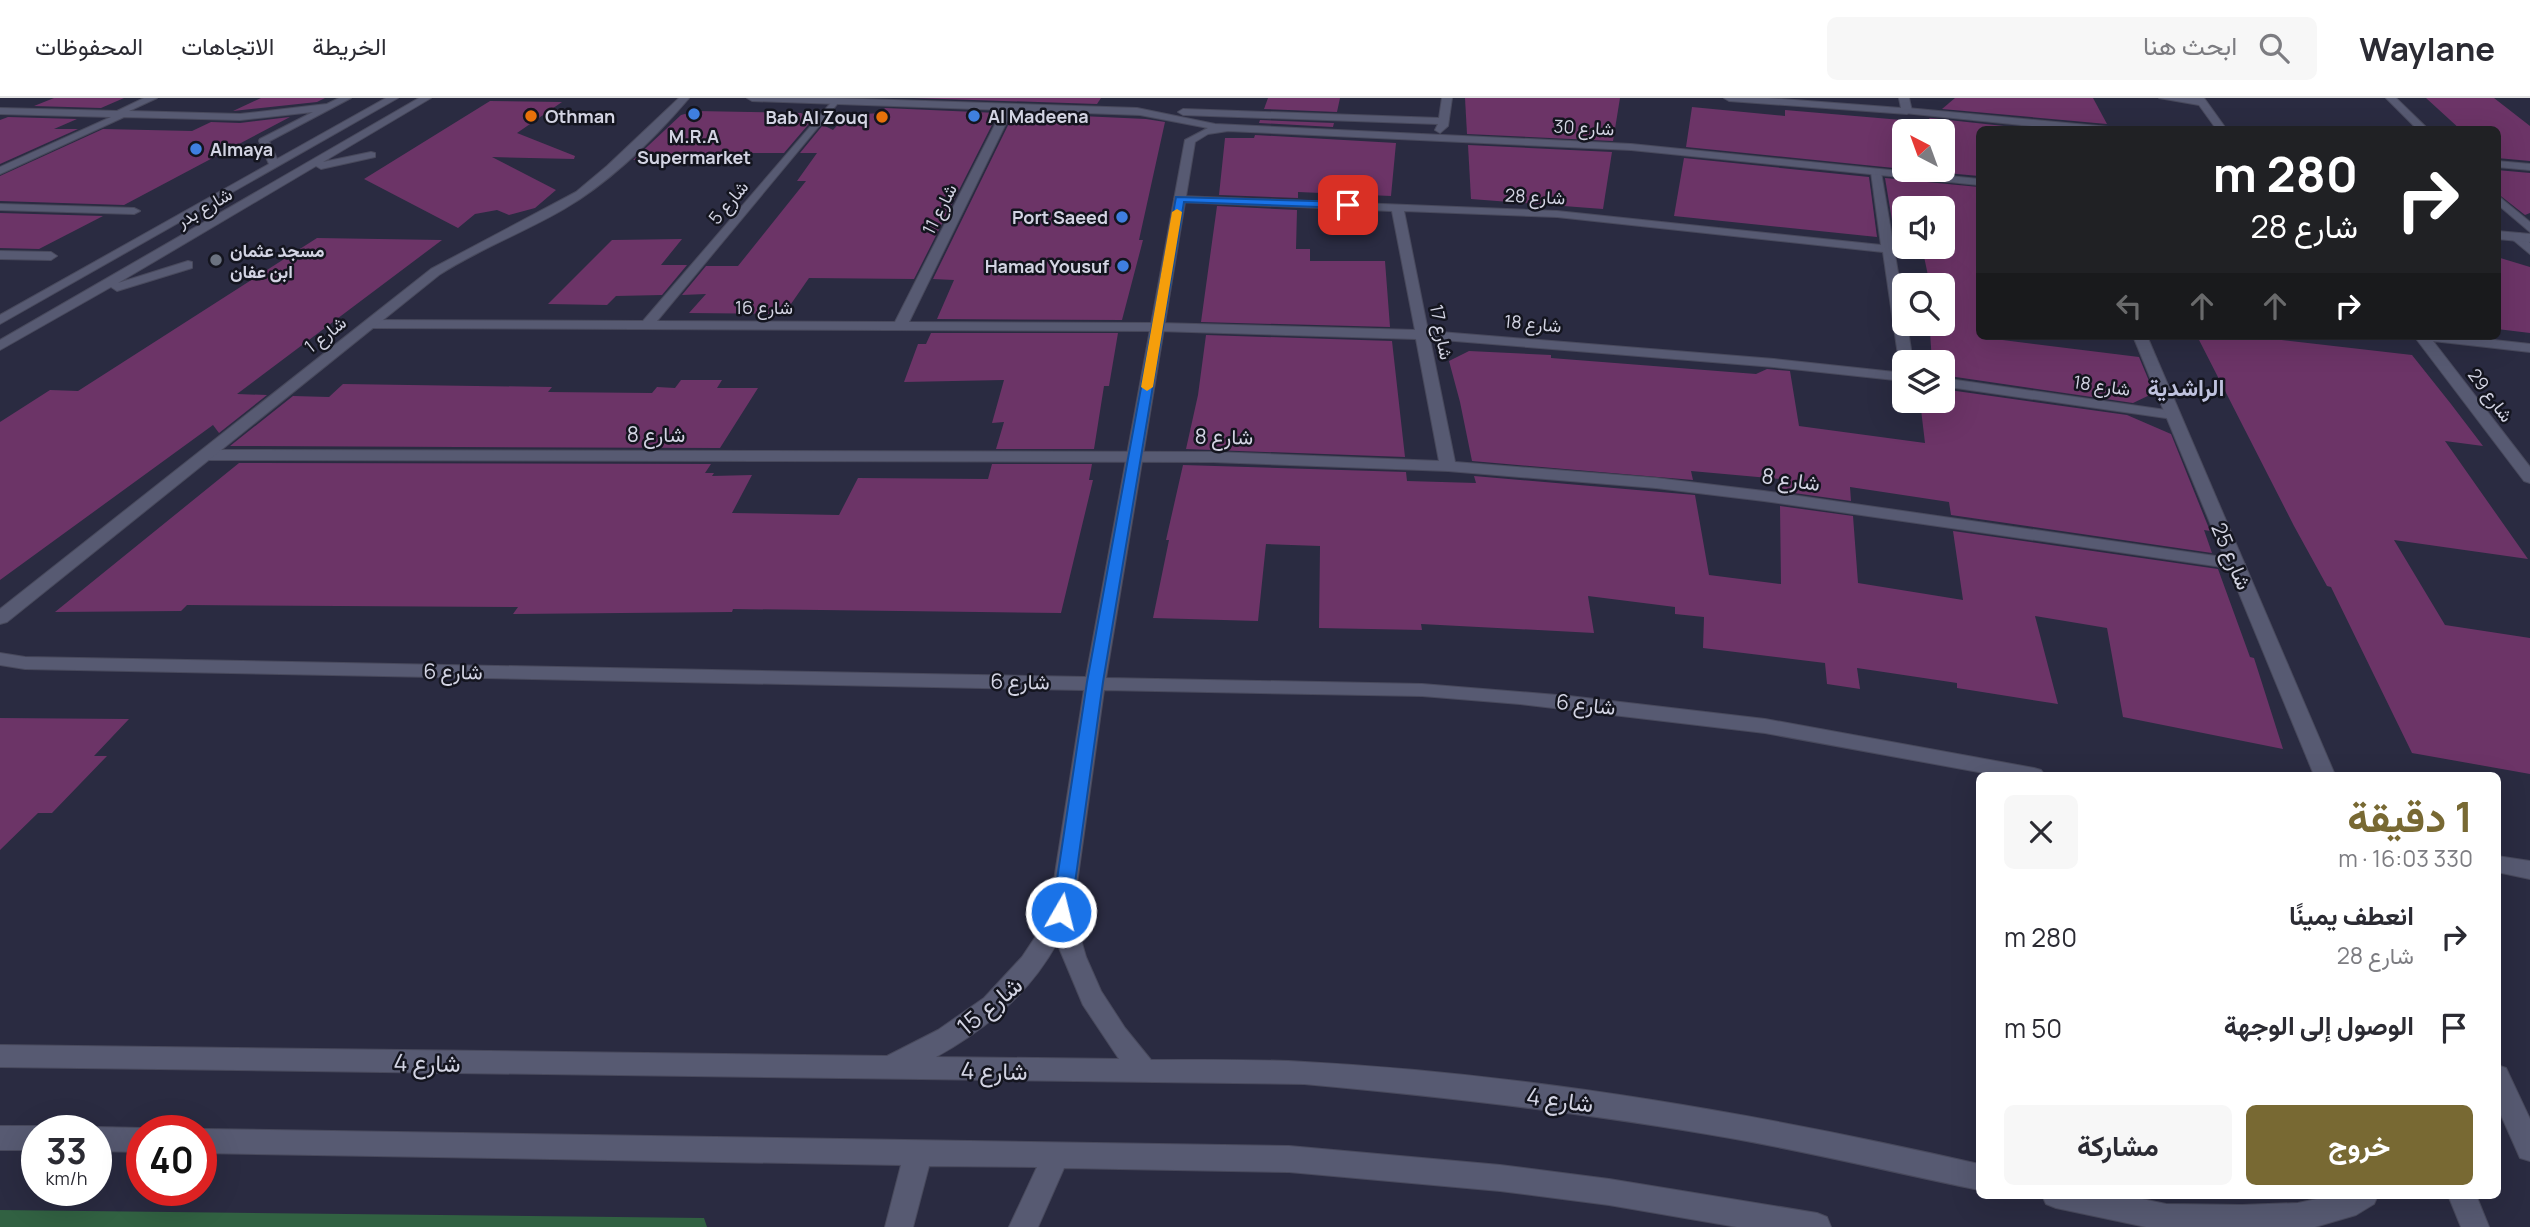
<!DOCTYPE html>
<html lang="ar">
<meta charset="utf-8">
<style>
body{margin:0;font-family:Manrope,Vazirmatn,sans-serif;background:#f7f7f7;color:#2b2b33;direction:rtl;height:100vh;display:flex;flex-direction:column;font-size:26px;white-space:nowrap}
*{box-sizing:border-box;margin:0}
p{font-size:23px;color:#7c7c81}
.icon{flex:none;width:38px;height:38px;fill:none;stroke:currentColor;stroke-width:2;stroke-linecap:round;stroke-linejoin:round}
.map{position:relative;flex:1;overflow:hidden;direction:ltr}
.panel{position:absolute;left:1976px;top:674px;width:525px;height:427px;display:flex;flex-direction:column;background:#fff;border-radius:10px;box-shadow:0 7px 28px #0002;direction:rtl}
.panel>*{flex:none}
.banner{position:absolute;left:1976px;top:28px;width:525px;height:214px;border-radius:10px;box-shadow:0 7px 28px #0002;direction:rtl;background:#202124;color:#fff;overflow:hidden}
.needle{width:46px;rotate:319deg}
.buttons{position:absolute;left:1892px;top:21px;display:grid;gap:14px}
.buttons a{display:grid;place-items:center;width:63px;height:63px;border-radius:10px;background:#fff;box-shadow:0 7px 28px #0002;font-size:35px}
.speed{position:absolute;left:21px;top:1017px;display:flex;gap:14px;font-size:35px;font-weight:700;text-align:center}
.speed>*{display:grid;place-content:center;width:91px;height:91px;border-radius:50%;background:#fff;box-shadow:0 7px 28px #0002;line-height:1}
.speed small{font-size:18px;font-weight:400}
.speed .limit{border:10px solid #d22;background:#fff;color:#111}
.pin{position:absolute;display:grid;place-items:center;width:60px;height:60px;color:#fff;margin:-30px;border-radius:14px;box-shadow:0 4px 10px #0006}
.me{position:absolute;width:77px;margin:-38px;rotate:8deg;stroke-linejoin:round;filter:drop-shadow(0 0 5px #0008)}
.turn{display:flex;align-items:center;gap:24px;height:147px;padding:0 28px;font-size:32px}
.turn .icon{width:91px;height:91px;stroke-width:2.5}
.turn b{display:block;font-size:49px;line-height:60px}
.lanes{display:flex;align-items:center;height:66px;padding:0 28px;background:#0003;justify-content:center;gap:35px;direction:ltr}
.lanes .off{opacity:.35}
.round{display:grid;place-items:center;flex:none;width:74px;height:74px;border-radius:10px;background:#f7f7f7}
.summary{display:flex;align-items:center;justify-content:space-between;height:119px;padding:0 28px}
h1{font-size:42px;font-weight:700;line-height:52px;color:#786933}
.button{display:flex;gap:14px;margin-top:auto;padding:14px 28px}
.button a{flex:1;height:80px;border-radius:10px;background:#786933;color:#fff;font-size:28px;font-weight:700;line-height:80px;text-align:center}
.button a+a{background:#f7f7f7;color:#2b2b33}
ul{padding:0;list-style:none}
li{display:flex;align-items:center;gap:21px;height:91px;padding:0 28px}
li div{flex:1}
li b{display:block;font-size:26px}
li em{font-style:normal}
header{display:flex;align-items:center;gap:42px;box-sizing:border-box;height:98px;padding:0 35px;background:#fff;border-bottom:2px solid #e1e1e2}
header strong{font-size:33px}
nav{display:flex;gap:38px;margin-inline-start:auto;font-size:24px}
.search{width:490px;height:63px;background:#f7f7f7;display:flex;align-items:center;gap:18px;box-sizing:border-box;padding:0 24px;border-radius:10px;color:#7c7c81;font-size:26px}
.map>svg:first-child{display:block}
.green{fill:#316142}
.building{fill:#6c3467}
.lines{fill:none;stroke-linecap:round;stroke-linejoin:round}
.minor-casing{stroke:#48495c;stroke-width:2}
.tertiary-casing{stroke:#48495c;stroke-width:2}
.secondary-casing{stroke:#48495c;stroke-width:2}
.minor{fill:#575a72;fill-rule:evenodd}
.tertiary{fill:#575a72;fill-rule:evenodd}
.secondary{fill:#575a72;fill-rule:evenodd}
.route{fill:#1a73e8;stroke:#114b97;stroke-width:2}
.slow{fill:#f59e0b}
.shop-dot{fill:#3f7fe0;stroke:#14151f;stroke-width:2.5}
.food-dot{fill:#e8710a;stroke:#14151f;stroke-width:2.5}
.worship-dot{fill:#6b7280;stroke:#14151f;stroke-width:2.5}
.labels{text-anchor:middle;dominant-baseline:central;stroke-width:5;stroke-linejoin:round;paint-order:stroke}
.far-poi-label{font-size:18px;font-weight:bold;fill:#d3d4e3;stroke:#14151f;text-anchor:start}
.far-street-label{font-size:18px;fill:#d3d4e3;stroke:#14151f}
.street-label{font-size:21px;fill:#d3d4e3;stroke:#14151f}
.far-district-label{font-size:23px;font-weight:bold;fill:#bfc2de;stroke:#14151f}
.near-street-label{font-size:24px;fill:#d3d4e3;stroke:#14151f}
</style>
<header>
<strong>Waylane</strong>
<div class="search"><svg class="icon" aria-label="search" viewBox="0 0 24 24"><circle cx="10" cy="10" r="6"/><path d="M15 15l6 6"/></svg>ابحث هنا</div>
<nav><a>الخريطة</a><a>الاتجاهات</a><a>المحفوظات</a></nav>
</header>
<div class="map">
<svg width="2530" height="1129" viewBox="0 0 2530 1129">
<rect width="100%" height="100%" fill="#2a2b41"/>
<polygon class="green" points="0,1112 704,1120 707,1129 0,1129"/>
<g class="building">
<polygon points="54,0 124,0 101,10 34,8"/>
<polygon points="261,0 325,0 317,4 233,13"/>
<polygon points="913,0 1101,0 1097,6"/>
<polygon points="1268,0 1340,0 1337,14 1264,11"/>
<polygon points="1465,0 1620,0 1613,43 1467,36"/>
<polygon points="1955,0 2093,0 2107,26 1942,11"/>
<polygon points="2426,0 2494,0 2530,28 2530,63 2497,60 2497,32 2461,32"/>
<polygon points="490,3 562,4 517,35 575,58 574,61 492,59 556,92 535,110 509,117 497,112 475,116 458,130 364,81"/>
<polygon points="1692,9 1785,18 1785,12 1925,24 1930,20 2041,32 1979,32 1979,78 1913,72 1942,72 1942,33 1904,33 1904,71 1686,49"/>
<polygon points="885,10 998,15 914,181 809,180 784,216 689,215 706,196 682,197 706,168 738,168 806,83 797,83 817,55 800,55 823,27 833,32 847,17 881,15"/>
<polygon points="696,13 801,15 813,21 784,55 729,55 721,63 633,62 681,17"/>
<polygon points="1014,15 1146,21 1165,24 1139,142 1143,142 1122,222 937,221 954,182 933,181"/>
<polygon points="8,19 77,21 54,31 78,31 0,66 0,22"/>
<polygon points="290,19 124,107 0,103 0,78 103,31 192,33 211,24 240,25"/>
<polygon points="1260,22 1334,25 1333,29 1259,25"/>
<polygon points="1255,37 1396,45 1391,98 1298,94 1298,100 1219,97 1225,40 1254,40"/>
<polygon points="1468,47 1612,54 1603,111 1471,101"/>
<polygon points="1684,60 1869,79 1877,139 1674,118"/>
<polygon points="2497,72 2530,75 2530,115 2525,117 2497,95"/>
<polygon points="1885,80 1979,89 1979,239 2139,259 2154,295 2133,305 1942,277 1942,264 1932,264 1930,234 1940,235 1938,226 1942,226 1942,187 1930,187 1922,149 1942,149 1942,110 1904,110 1904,141 1895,140"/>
<polygon points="1217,108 1297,112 1296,151 1310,151 1310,163 1385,163 1390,229 1201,224"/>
<polygon points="0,115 103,118 39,151 0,150"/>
<polygon points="317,140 442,142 237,296 267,297 219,335 213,327 0,482 0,324 50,292 78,293"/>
<polygon points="682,141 661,167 687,167 662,197 616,198 607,207 548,206 612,142"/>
<polygon points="2497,159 2530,169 2530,235 2497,231"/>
<polygon points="931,235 1118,235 1109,288 1104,288 1094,351 996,351 1004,324 992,325 1004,282 904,284 918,246 926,246"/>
<polygon points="1206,237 1392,243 1405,359 1186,351 1198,297"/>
<polygon points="2197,238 2247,238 2412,257 2451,306 2483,348 2445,343 2528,461 2394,442 2445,527 2530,540 2530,676 2412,655 2331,489 2327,488 2294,428"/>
<polygon points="1469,253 1551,257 1551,260 1756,276 1767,271 1790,273 1799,328 1925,345 1920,303 1942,303 1942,291 2127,317 2171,336 2210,433 2204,432 2212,455 1951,417 1949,404 1850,389 1851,403 1780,393 1780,381 1691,373 1693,382 1472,363 1460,304 1449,263"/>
<polygon points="681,282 722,282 717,290 758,290 720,350 230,348 293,298 329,299 343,286 552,289 548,294 652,295 657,289 675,290"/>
<polygon points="239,365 711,366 705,375 714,375 712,378 752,377 732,415 839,417 858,380 988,381 992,366 1092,366 1089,382 1093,382 1061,515 733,511 732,514 513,516 518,509 187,507 181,513 55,514"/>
<polygon points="1183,367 1406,374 1407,383 1476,385 1474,378 1695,397 1709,477 1781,486 1780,408 1853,418 1858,485 1963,502 1953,433 2218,471 2250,559 2254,560 2283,651 2123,619 2107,530 2035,518 2058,606 1957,590 1957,585 1857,570 1860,591 1827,586 1825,565 1703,550 1704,519 1675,516 1675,509 1588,498 1594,535 1421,526 1422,532 1319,530 1320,448 1266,446 1258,523 1153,520 1169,442 1166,442"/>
<polygon points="0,620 129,621 94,658 107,658 52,715 38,715 0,752"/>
</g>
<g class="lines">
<defs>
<g id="minor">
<polygon points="144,0 157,0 129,13 240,16 327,6 339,0 351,0 264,46 259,43 260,41 313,14 240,22 124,19 0,76 0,69 111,19 0,16 0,10 117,13"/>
<polygon points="835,0 840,3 838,5 657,223 895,224 1004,9 1009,6 1014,9 909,224 1158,225 1415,232 1392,113 1180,104 1174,101 1180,98 1557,113 1881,147 1871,74 1876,71 1881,74 1904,210 1904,226 1907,226 1913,264 1904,264 1904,268 1899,264 1883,154 1557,119 1404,113 1428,233 1774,261 1904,275 1904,283 1774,269 1430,241 1455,364 1656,380 1764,393 2236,461 2245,466 2236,471 1764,403 1656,390 1448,373 1213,364 204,362 196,357 204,352 1213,354 1439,363 1416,241 1158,233 369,230 362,226 369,222 643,223"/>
<polygon points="2159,0 2204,0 2227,32 2217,32 2199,7"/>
<polygon points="2386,0 2396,0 2429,32 2418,32"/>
<polygon points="1907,10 2109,29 2114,32 2072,32 1904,15 1904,11"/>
<polygon points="2497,63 2530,66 2530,72 2497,69"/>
<polygon points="2497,97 2530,124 2530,134 2497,106"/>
<polygon points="0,106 134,110 140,113 134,116 0,112"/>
<polygon points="2512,135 2520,135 2530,145 2530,156 2512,141"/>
<polygon points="0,153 51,154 57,158 51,162 0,161"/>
<polygon points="2414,238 2458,238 2530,246 2530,254 2433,243 2530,369 2530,385 2524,383"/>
<polygon points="1942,280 2173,313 2180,317 2173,321 1942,288"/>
</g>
<g id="tertiary">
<path d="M679,0H689C654,41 610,84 564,111C523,135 479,151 439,177L7,524L0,526V511L431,171L576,94L607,68Z"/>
<path d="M747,0H833L1137,10L1215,26L1631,46L1979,81V87L1631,52L1228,33L1208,36L1195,44L1106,580L1422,586L1569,598L1765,621L2034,670L2041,672L2045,677H1995L1765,635L1520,606L1422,598L1104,592L1073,814L1086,859L1101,893L1125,930L1151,962C1202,962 1254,961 1305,964C1530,976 1760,1016 1979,1066V1092C1896,1075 1814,1055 1730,1040C1589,1015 1447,999 1304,986L0,969V947L887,958L938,932L984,900L1022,859L1038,835L1049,814L1084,592L25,571L0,567V555L25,559L1086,579L1185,42L1208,30L1140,17L752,3ZM1057,845L1083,907L1119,961L936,959C986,931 1029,896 1057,845Z"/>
<polygon points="1442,0 1452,0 1448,28 1440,35 1435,32 1438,26 1183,17 1178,14 1183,11 1439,20"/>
<polygon points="1724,0 1768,0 1901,10 1899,0 1909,0 1912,13 1907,16 1729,3"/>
<polygon points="2497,133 2530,136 2530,144 2497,141"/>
<polygon points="2133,238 2147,238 2335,677 2314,677"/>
<polygon points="2497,758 2530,763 2530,781 2497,774"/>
<polygon points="2497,967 2506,970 2530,1021 2530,1063 2520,1060 2497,1008"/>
<polygon points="0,1028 37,1028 47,1032 37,1032 37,1052 0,1052"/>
<polygon points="96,1029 142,1030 150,1032 142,1032 142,1054 96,1053 96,1032 86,1032"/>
<polygon points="201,1031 1289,1048 1500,1067 1609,1081 1817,1115 1827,1119 1831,1129 1737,1129 1609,1107 1500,1093 1289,1074 1064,1070 1038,1129 1009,1129 1037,1069 929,1068 913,1129 885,1129 901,1067 201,1055 201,1032 196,1032"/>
<polygon points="2042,1097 2123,1097 2166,1106 2242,1107 2298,1105 2335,1097 2378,1097 2374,1106 2356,1117 2315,1129 2146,1129 2056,1110 2046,1106"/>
<polygon points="2448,1097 2476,1097 2489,1129 2461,1129"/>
</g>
<g id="secondary">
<polygon points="386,0 398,0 0,226 0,217 269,66 259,43 260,41 268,41 277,61"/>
<polygon points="419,0 431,0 323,64 371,54 375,55 375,59 321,71 316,68 118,185 188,163 192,164 192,170 117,193 111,189 0,252 0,242"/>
</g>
</defs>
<use href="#minor" class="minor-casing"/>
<use href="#tertiary" class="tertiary-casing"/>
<use href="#secondary" class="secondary-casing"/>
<use href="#minor" class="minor"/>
<use href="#tertiary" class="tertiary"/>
<use href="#secondary" class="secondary"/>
</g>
<polygon class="route" points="1176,99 1348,104 1353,107 1348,110 1184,104 1103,584 1071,814 1068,819 1061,821 1054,819 1052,814 1087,584"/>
<polygon class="slow" points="1177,111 1182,114 1153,289 1147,293 1141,289 1172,114"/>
<g class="shop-dot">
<circle cx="694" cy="16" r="7"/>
<circle cx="974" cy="18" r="7"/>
<circle cx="196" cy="51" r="7"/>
<circle cx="1122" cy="119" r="7"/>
<circle cx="1123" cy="168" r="7"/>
</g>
<g class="food-dot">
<circle cx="531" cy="18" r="7"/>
<circle cx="882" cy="19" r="7"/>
</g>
<circle class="worship-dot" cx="216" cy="162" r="7"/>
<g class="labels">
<g class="far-poi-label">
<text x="545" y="18">Othman</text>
<text x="988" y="18">Al Madeena</text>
<text x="868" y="19" text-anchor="end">Bab Al Zouq</text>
<text x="694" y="38" text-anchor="middle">M.R.A<tspan x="694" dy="21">Supermarket</tspan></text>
<text x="210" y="51">Almaya</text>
<text x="1108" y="119" text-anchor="end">Port Saeed</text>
<text x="230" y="152">مسجد عثمان<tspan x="230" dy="21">ابن عفان</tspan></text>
<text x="1109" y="168" text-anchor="end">Hamad Yousuf</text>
</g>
<g class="far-street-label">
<text transform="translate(1584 29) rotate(3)">شارع 30</text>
<text transform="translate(1535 98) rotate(3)">شارع 28</text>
<text transform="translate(728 104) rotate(-50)">شارع 5</text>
<text transform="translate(204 109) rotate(-30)">شارع بدر</text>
<text transform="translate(939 111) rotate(-63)">شارع 11</text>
<text x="764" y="209">شارع 16</text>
<text transform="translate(1533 225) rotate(5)">شارع 18</text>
<text transform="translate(1442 234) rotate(79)">شارع 17</text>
<text transform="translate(325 236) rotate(-38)">شارع 1</text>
<text transform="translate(2102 287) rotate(8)">شارع 18</text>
<text transform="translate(2491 297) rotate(53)">شارع 29</text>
</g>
<g class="street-label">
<text x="656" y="336">شارع 8</text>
<text transform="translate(1224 338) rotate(1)">شارع 8</text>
<text transform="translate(1791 381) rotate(8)">شارع 8</text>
<text transform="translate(2232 458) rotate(67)">شارع 25</text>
<text transform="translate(453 573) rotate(1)">شارع 6</text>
<text transform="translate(1020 583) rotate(1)">شارع 6</text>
<text transform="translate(1586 606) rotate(6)">شارع 6</text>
</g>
<g class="far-district-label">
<text x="2186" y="289">الراشدية</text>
</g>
<g class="near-street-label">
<text transform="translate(989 907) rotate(-40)">شارع 15</text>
<text transform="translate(427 964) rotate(1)">شارع 4</text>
<text transform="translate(994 972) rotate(1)">شارع 4</text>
<text transform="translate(1560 1001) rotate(7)">شارع 4</text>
</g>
</g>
</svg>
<div class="buttons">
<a><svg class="needle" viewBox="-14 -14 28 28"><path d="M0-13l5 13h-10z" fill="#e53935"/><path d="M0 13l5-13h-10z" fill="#7c7c81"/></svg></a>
<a><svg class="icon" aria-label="sound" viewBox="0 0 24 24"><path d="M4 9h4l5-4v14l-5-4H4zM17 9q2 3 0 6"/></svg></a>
<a><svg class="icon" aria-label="search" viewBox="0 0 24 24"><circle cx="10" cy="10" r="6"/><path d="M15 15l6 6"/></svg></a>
<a><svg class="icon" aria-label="layers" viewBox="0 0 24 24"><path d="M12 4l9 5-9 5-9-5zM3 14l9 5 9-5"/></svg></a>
</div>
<div class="speed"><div>33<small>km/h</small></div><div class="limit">40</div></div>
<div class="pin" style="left:1348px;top:107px;background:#d93025"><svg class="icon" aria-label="arrive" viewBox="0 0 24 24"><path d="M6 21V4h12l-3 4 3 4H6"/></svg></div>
<svg class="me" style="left:1061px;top:814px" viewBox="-20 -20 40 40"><circle r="17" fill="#1a73e8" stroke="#fff" stroke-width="3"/><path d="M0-11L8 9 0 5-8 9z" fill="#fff"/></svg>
<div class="banner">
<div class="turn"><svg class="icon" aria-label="right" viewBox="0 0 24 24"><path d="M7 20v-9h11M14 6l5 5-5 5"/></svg><div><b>280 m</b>شارع 28</div></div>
<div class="lanes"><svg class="icon off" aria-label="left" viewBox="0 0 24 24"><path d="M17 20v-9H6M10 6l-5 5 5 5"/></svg><svg class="icon off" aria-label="ahead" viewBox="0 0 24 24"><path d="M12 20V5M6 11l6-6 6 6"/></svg><svg class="icon off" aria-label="ahead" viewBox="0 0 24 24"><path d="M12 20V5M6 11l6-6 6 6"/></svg><svg class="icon" aria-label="right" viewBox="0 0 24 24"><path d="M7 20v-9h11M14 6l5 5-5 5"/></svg></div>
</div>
<section class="panel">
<div class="summary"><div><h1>1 دقيقة</h1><p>330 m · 16:03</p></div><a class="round"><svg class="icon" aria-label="close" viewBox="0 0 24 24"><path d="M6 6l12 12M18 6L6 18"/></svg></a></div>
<ul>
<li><svg class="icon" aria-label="right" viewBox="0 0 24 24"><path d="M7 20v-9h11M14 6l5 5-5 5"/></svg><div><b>انعطف يمينًا</b><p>شارع 28</p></div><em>280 m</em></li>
<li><svg class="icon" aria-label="arrive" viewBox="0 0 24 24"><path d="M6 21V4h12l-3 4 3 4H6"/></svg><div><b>الوصول إلى الوجهة</b></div><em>50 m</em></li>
</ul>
<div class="button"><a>خروج</a><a>مشاركة</a></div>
</section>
</div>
